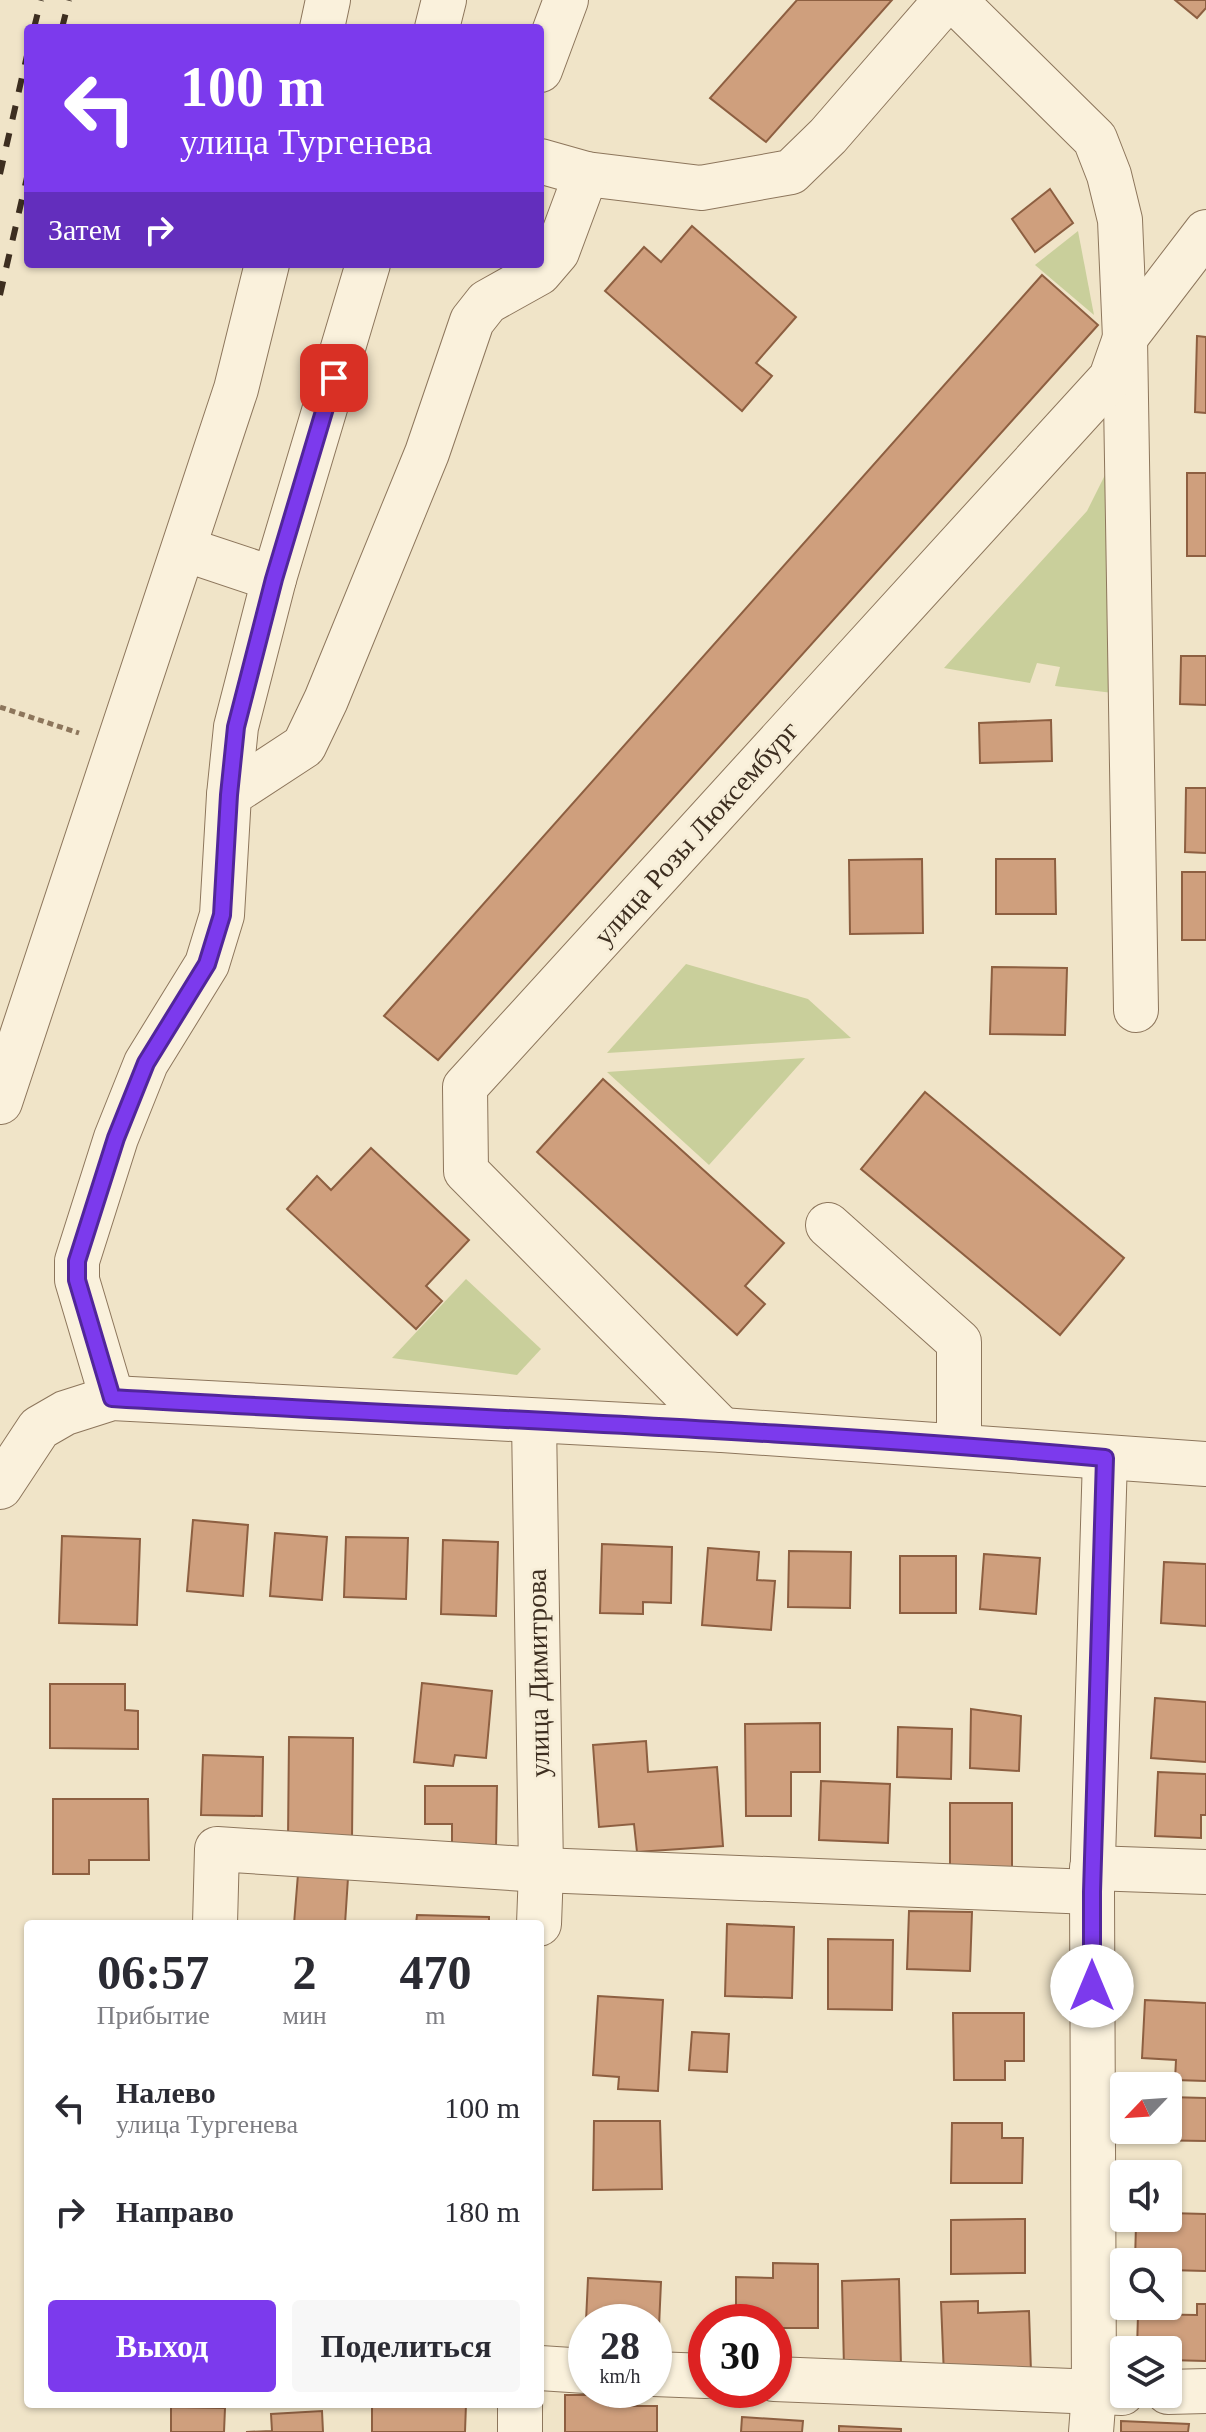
<!DOCTYPE html>
<html lang="ru">
<meta charset="utf-8">
<style>
body{margin:0;font-family:"Times New Roman",serif;background:#f7f7f7;color:#2b2b33;height:100vh;display:flex;flex-direction:column;font-size:30px;white-space:nowrap}
*{box-sizing:border-box;margin:0}
p{font-size:26px;color:#7c7c81}
.icon{flex:none;width:44px;height:44px;fill:none;stroke:currentColor;stroke-width:2;stroke-linecap:round;stroke-linejoin:round}
.map{position:relative;flex:1;overflow:hidden}
.side{position:absolute;left:24px;top:1920px;width:520px;height:488px;display:flex;flex-direction:column;background:#fff;border-radius:8px;box-shadow:0 2px 6px #0004}
.side>*{flex:none}
.banner{position:absolute;left:24px;top:24px;width:520px;height:244px;border-radius:8px;box-shadow:0 2px 6px #0004;background:#7c3aed;color:#fff;overflow:hidden}
.needle{width:52px;rotate:245deg}
.controls{position:absolute;left:1110px;top:2072px;display:grid;gap:16px}
.controls a{display:grid;place-items:center;width:72px;height:72px;border-radius:8px;background:#fff;box-shadow:0 2px 6px #0004;font-size:40px}
.speed{position:absolute;left:568px;top:2304px;display:flex;gap:16px;font-size:40px;font-weight:700;text-align:center}
.speed>*{display:grid;place-content:center;width:104px;height:104px;border-radius:50%;background:#fff;box-shadow:0 2px 6px #0004;line-height:1}
.speed small{font-size:20px;font-weight:400}
.speed .limit{border:12px solid #d22;background:#fff;color:#111}
.pin{position:absolute;display:grid;place-items:center;width:68px;height:68px;color:#fff;margin:-34px;border-radius:16px;box-shadow:0 4px 12px #0006}
.me{position:absolute;width:88px;margin:-44px;rotate:0deg;stroke-linejoin:round;filter:drop-shadow(0 0 6px #0008)}
.turn{display:flex;align-items:center;gap:28px;height:168px;padding:0 24px;font-size:36px}
.turn .icon{width:104px;height:104px;stroke-width:2.5}
.turn b{display:block;font-size:56px;line-height:68px}
.then{display:flex;align-items:center;height:76px;padding:0 24px;background:#0003;gap:16px;font-size:30px}
.eta{display:flex;justify-content:space-evenly;align-items:center;height:136px;text-align:center}
.eta b{font-size:48px;font-weight:800;line-height:56px}
.cta{display:flex;gap:16px;margin-top:auto;padding:16px 24px}
.cta a{flex:1;height:92px;border-radius:8px;background:#7c3aed;color:#fff;font-size:32px;font-weight:800;line-height:92px;text-align:center}
.cta a+a{background:#f7f7f7;color:#2b2b33}
ul{padding:0;list-style:none}
li{display:flex;align-items:center;gap:24px;height:104px;padding:0 24px}
li div{flex:1}
li b{display:block;font-size:30px}
li em{font-style:normal}
.map>svg:first-child{display:block}
.green{fill:#c9cf9b}
.building{fill:#cf9f7d;stroke:#8d5f41;stroke-width:2}
.lines{fill:none;stroke-linecap:round;stroke-linejoin:round}
.minor-casing{stroke:#8d765c;stroke-width:46}
.path{stroke:#8d765c;stroke-width:5;stroke-dasharray:6 4;stroke-linecap:butt}
.minor{stroke:#faf1dc;stroke-width:44}
.rail{stroke:#3d2e20;stroke-width:6;stroke-dasharray:14 14;stroke-linecap:butt}
.route-casing{stroke:#51269a;stroke-width:20}
.route{stroke:#7c3aed;stroke-width:14}
.labels{text-anchor:middle;dominant-baseline:central;stroke-width:6;stroke-linejoin:round;paint-order:stroke}
.street-label{font-size:28px;fill:#3d2e20;stroke:#f7eed8}
</style>
<div class="map">
<svg width="1206" height="2432" viewBox="0 0 1206 2432">
<rect width="100%" height="100%" fill="#f0e4c8"/>
<g class="green">
<polygon points="1078,231 1094,315 1035,265"/>
<polygon points="1117,451 1113,693 1055,686 1060,667 1037,663 1030,683 944,668 1087,511"/>
<polygon points="686,964 808,999 851,1038 607,1053"/>
<polygon points="805,1058 709,1165 607,1072"/>
<polygon points="466,1279 541,1349 517,1375 392,1358"/>
</g>
<g class="building">
<polygon points="797,0 892,0 766,142 710,98"/>
<polygon points="1175,0 1206,0 1206,8 1197,18"/>
<polygon points="1050,189 1073,223 1035,252 1012,219"/>
<polygon points="692,226 796,317 756,363 772,376 742,411 605,291 644,247 661,262"/>
<polygon points="1042,275 1098,325 438,1060 384,1016"/>
<polygon points="1197,336 1206,337 1206,413 1195,412"/>
<rect x="1187" y="473" width="19" height="83"/>
<polygon points="1181,656 1206,656 1206,705 1180,704"/>
<polygon points="1051,720 1052,761 980,763 979,723"/>
<polygon points="1186,788 1206,788 1206,853 1185,852"/>
<polygon points="922,859 923,933 850,934 849,860"/>
<polygon points="996,859 1055,859 1056,914 996,914"/>
<rect x="1182" y="872" width="24" height="68"/>
<polygon points="992,967 1067,968 1065,1035 990,1034"/>
<polygon points="603,1079 784,1243 745,1286 765,1304 737,1335 537,1152"/>
<polygon points="925,1092 1124,1258 1060,1335 861,1169"/>
<polygon points="371,1148 469,1240 426,1286 442,1301 416,1329 287,1209 317,1176 331,1190"/>
<polygon points="193,1520 248,1525 243,1596 187,1591"/>
<polygon points="275,1533 327,1537 322,1600 270,1596"/>
<polygon points="62,1536 140,1539 137,1625 59,1623"/>
<polygon points="346,1537 408,1538 406,1599 344,1597"/>
<polygon points="443,1540 498,1542 496,1616 441,1614"/>
<polygon points="602,1544 672,1547 671,1603 643,1602 643,1614 600,1613"/>
<polygon points="708,1548 759,1552 757,1580 775,1581 771,1630 702,1625"/>
<polygon points="789,1551 851,1552 850,1608 788,1607"/>
<polygon points="984,1554 1040,1558 1036,1614 980,1609"/>
<rect x="900" y="1556" width="56" height="57"/>
<polygon points="1164,1562 1206,1564 1206,1626 1161,1623"/>
<polygon points="422,1683 492,1691 486,1758 455,1755 453,1766 414,1762"/>
<polygon points="50,1684 125,1684 125,1710 138,1711 138,1749 50,1748"/>
<polygon points="1155,1698 1206,1702 1206,1762 1151,1758"/>
<polygon points="971,1709 1021,1716 1019,1771 970,1768"/>
<polygon points="820,1723 820,1772 791,1772 791,1816 746,1816 745,1724"/>
<polygon points="898,1727 952,1729 951,1779 897,1777"/>
<polygon points="289,1737 353,1738 352,1840 288,1839"/>
<polygon points="646,1741 648,1772 717,1767 723,1846 637,1852 634,1824 599,1827 593,1745"/>
<polygon points="203,1755 263,1757 262,1816 201,1815"/>
<polygon points="1158,1772 1206,1774 1206,1815 1201,1815 1201,1838 1155,1836"/>
<polygon points="821,1781 890,1784 888,1843 819,1840"/>
<polygon points="425,1786 497,1786 496,1848 452,1848 452,1824 425,1824"/>
<polygon points="53,1799 148,1799 149,1860 89,1860 89,1874 53,1874"/>
<rect x="950" y="1803" width="62" height="64"/>
<polygon points="298,1874 348,1878 345,1924 294,1924"/>
<polygon points="909,1911 972,1912 970,1971 907,1969"/>
<polygon points="417,1915 489,1917 489,1924 416,1924"/>
<polygon points="727,1924 794,1927 792,1998 725,1996"/>
<polygon points="828,1939 893,1940 892,2010 828,2009"/>
<polygon points="598,1996 663,2000 658,2091 618,2089 619,2077 593,2075"/>
<polygon points="1145,2000 1206,2003 1206,2081 1175,2080 1176,2060 1142,2058"/>
<polygon points="953,2013 1024,2013 1024,2061 1005,2061 1005,2080 954,2080"/>
<polygon points="692,2032 729,2034 727,2072 689,2070"/>
<polygon points="1168,2097 1206,2098 1206,2141 1143,2140 1143,2130 1168,2130"/>
<polygon points="594,2121 660,2121 662,2189 593,2190"/>
<polygon points="952,2123 1002,2123 1002,2138 1023,2138 1022,2183 951,2183"/>
<polygon points="1168,2213 1206,2214 1206,2271 1168,2270 1168,2262 1135,2262 1136,2224 1160,2224 1160,2218 1168,2218"/>
<polygon points="1025,2219 1025,2273 951,2274 951,2220"/>
<polygon points="773,2263 818,2264 818,2328 774,2328 774,2322 736,2322 736,2277 773,2278"/>
<polygon points="588,2278 661,2282 659,2327 654,2327 654,2322 586,2322 585,2343"/>
<polygon points="899,2279 901,2366 844,2368 842,2281"/>
<polygon points="978,2301 978,2313 1029,2311 1031,2372 944,2376 941,2302"/>
<polygon points="1197,2304 1206,2304 1206,2361 1168,2360 1168,2350 1137,2350 1138,2314 1197,2315"/>
<polygon points="565,2395 609,2395 609,2406 657,2406 657,2432 565,2432"/>
<polygon points="372,2404 466,2404 465,2432 372,2432"/>
<polygon points="171,2407 225,2408 224,2432 171,2432"/>
<polygon points="322,2411 323,2432 246,2432 272,2431 271,2414"/>
<polygon points="742,2417 803,2421 802,2432 741,2432"/>
<polygon points="1121,2421 1189,2424 1188,2432 1121,2432"/>
<polygon points="839,2426 901,2429 901,2432 839,2432"/>
</g>
<g class="lines">
<defs>
<g id="minor">
<polyline points="954,0 1095,139 1109,175 1120,220 1125,338 1136,1010"/>
<polyline points="322,28 328,0"/>
<polyline points="437,28 444,0"/>
<polyline points="540,70 566,0"/>
<polyline points="586,174 701,188 791,172 828,136 946,0"/>
<polyline points="184,549 274,579 368,264"/>
<polyline points="229,795 236,727 274,579"/>
<polyline points="0,1102 236,389 267,264"/>
<polyline points="828,1225 959,1342 959,1445"/>
<polyline points="112,1398 77,1280 77,1261 116,1138 146,1063 207,964 222,915 229,795 304,746 326,700 427,453 472,321 487,302 539,273 557,252 586,174 540,161"/>
<polyline points="534,1421 541,1870 539,1924"/>
<polyline points="722,1430 466,1171 465,1087 1111,378 1125,338 1206,232"/>
<polyline points="0,1487 39,1428 65,1413 112,1398 722,1430 1206,1464"/>
<polyline points="1092,1868 1206,1872"/>
<polyline points="215,1924 217,1849 541,1870 1092,1892"/>
<polyline points="540,2368 586,2371"/>
<polyline points="654,2374 706,2376"/>
<polyline points="774,2379 1122,2393"/>
<polyline points="1168,2392 1206,2391"/>
<polyline points="520,2432 520,2404"/>
<polyline points="1091,2432 1094,2393 1092,1892 1105,1458"/>
</g>
</defs>
<use href="#minor" class="minor-casing"/>
<polyline class="path" points="0,707 79,733"/>
<use href="#minor" class="minor"/>
<g class="rail">
<polyline points="34,28 41,0"/>
<polyline points="62,28 69,0"/>
<polyline points="0,174 28,51"/>
<polyline points="0,295 28,173"/>
</g>
</g>
<g class="lines">
<defs>
<path id="route" d="M334,378L274,579L236,727L229,795L222,915L207,964L146,1063L116,1138L77,1261V1280L112,1398C443,1418 775,1428 1105,1458L1092,1892V1986"/>
</defs>
<use href="#route" class="route-casing"/>
<use href="#route" class="route"/>
</g>
<g class="labels">
<g class="street-label">
<text transform="translate(696 833) rotate(-48)">улица Розы Люксембург</text>
<text transform="translate(538 1673) rotate(-91)">улица Димитрова</text>
</g>
</g>
</svg>
<div class="controls">
<a><svg class="needle" viewBox="-14 -14 28 28"><path d="M0-13l5 13h-10z" fill="#e53935"/><path d="M0 13l5-13h-10z" fill="#7c7c81"/></svg></a>
<a><svg class="icon" aria-label="sound" viewBox="0 0 24 24"><path d="M4 9h4l5-4v14l-5-4H4zM17 9q2 3 0 6"/></svg></a>
<a><svg class="icon" aria-label="search" viewBox="0 0 24 24"><circle cx="10" cy="10" r="6"/><path d="M15 15l6 6"/></svg></a>
<a><svg class="icon" aria-label="layers" viewBox="0 0 24 24"><path d="M12 4l9 5-9 5-9-5zM3 14l9 5 9-5"/></svg></a>
</div>
<div class="speed"><div>28<small>km/h</small></div><div class="limit">30</div></div>
<div class="pin" style="left:334px;top:378px;background:#d93025"><svg class="icon" aria-label="arrive" viewBox="0 0 24 24"><path d="M6 21V4h12l-3 4 3 4H6"/></svg></div>
<svg class="me" style="left:1092px;top:1986px" viewBox="-20 -20 40 40"><circle r="19" fill="#fff"/><path d="M0-13L10 11 0 6-10 11z" fill="#7c3aed"/></svg>
<div class="banner">
<div class="turn"><svg class="icon" aria-label="left" viewBox="0 0 24 24"><path d="M17 20v-9H6M10 6l-5 5 5 5"/></svg><div><b>100 m</b>улица Тургенева</div></div>
<div class="then">Затем<svg class="icon" aria-label="right" viewBox="0 0 24 24"><path d="M7 20v-9h11M14 6l5 5-5 5"/></svg></div>
</div>
<section class="side">
<div class="eta">
<div><b>06:57</b><p>Прибытие</p></div>
<div><b>2</b><p>мин</p></div>
<div><b>470</b><p>m</p></div>
</div>
<ul>
<li><svg class="icon" aria-label="left" viewBox="0 0 24 24"><path d="M17 20v-9H6M10 6l-5 5 5 5"/></svg><div><b>Налево</b><p>улица Тургенева</p></div><em>100 m</em></li>
<li><svg class="icon" aria-label="right" viewBox="0 0 24 24"><path d="M7 20v-9h11M14 6l5 5-5 5"/></svg><div><b>Направо</b></div><em>180 m</em></li>
</ul>
<div class="cta"><a>Выход</a><a>Поделиться</a></div>
</section>
</div>
